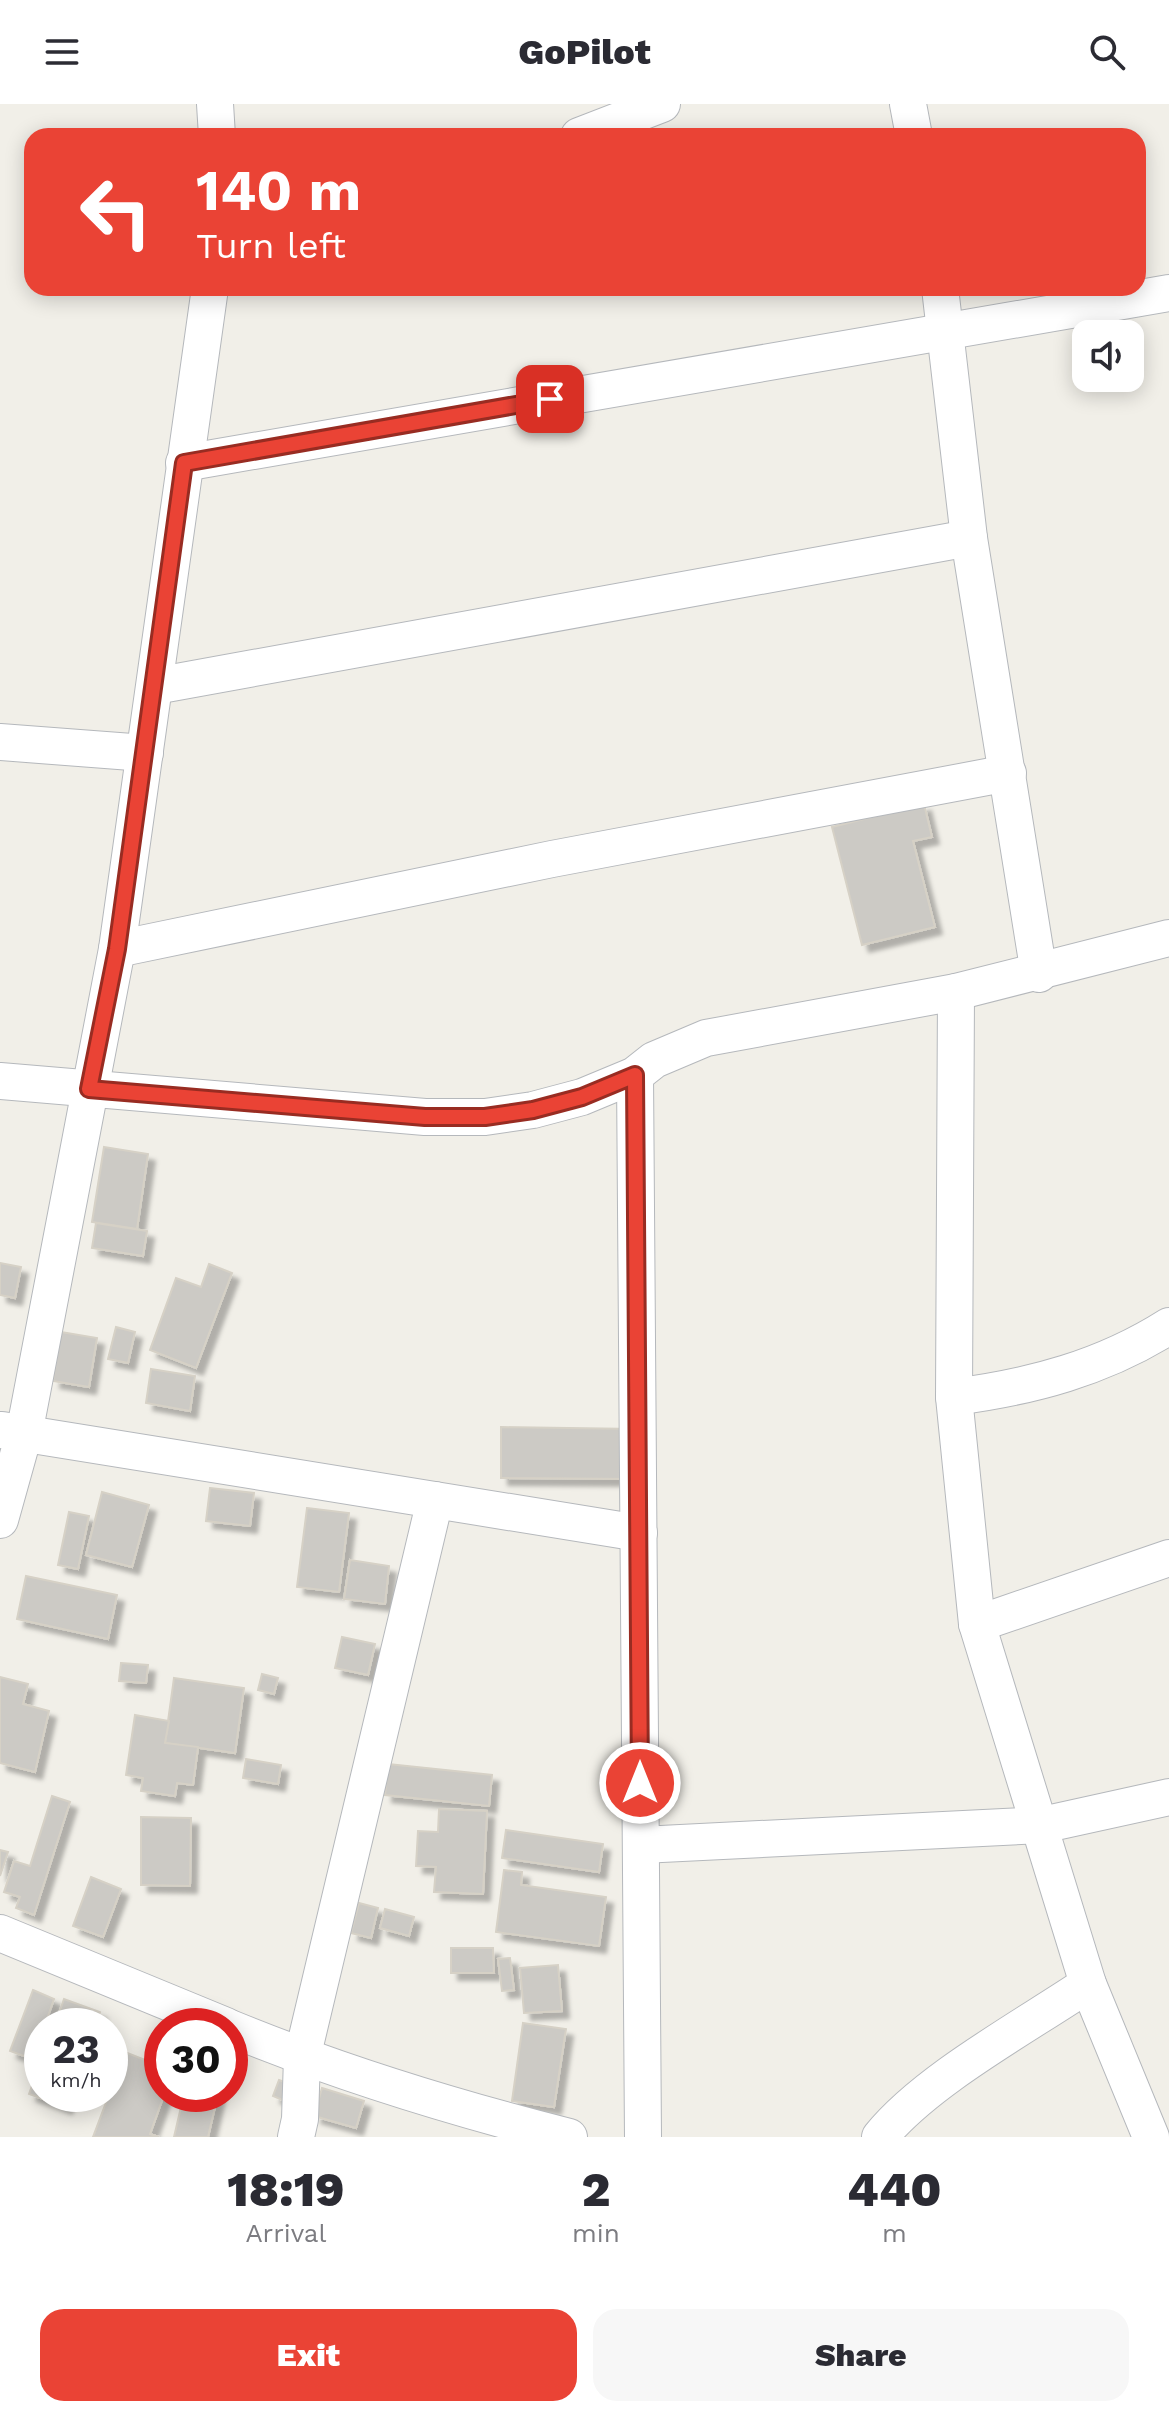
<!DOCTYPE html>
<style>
body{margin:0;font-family:"Work Sans",sans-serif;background:#f7f7f7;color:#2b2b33;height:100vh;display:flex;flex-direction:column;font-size:30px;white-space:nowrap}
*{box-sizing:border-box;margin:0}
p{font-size:26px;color:#7c7c81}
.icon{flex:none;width:44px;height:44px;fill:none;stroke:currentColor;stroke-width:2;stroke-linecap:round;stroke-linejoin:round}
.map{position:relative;height:2033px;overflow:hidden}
.sheet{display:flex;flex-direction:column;background:#fff;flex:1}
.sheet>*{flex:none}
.hud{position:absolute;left:24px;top:24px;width:1122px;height:168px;border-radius:24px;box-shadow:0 4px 20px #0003;background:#ea4335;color:#fff;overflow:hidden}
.controls{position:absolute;left:1072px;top:216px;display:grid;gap:16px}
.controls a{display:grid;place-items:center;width:72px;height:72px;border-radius:16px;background:#fff;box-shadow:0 4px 20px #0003;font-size:40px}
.speed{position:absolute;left:24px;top:1904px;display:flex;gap:16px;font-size:40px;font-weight:700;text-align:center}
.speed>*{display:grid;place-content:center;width:104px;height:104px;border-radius:50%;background:#fff;box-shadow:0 4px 20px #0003;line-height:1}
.speed small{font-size:20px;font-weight:400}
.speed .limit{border:12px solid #d22;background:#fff;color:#111}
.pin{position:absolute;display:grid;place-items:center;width:68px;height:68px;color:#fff;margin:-34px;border-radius:16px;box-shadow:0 4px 12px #0006}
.me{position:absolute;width:88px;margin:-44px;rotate:0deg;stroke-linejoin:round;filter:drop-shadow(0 0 6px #0008)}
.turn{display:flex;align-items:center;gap:28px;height:168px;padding:0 40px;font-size:36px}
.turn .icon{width:104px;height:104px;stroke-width:2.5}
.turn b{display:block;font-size:56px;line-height:68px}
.eta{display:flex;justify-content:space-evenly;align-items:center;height:136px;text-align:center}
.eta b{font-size:48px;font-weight:800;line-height:56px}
.cta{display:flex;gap:16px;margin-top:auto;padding:16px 40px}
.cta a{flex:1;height:92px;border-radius:24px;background:#ea4335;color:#fff;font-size:32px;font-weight:800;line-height:92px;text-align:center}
.cta a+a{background:#f7f7f7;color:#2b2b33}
header{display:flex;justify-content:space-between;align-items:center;height:104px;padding:0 40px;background:#fff;font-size:36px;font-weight:800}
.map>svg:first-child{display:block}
.building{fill:#cccac5;stroke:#d6d1c6;stroke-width:2;filter:url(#shadow)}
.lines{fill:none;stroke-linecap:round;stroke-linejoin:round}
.minor-casing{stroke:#b5b8bc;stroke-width:38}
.minor{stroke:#fff;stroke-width:36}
.route-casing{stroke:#982c22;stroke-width:20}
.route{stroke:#ea4335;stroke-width:14}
</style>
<header><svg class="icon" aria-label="menu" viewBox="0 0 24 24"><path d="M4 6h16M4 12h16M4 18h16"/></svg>GoPilot<svg class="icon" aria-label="search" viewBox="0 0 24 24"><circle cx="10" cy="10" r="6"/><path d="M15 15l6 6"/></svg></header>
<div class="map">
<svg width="1169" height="2033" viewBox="0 0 1169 2033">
<defs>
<filter id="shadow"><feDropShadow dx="7" dy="7" stdDeviation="2" flood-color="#0004"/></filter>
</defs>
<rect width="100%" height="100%" fill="#f1efe8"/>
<g class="building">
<polygon points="924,700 932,733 913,737 935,823 862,841 832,723"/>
<polygon points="104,1043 148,1050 137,1125 92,1118"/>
<polygon points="96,1119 147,1127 143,1152 92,1144"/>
<polygon points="0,1159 21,1163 15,1194 0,1191"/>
<polygon points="209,1160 232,1169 196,1264 150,1246 176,1174 201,1183"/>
<polygon points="116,1223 135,1228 128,1259 108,1255"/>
<polygon points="61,1228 97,1234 89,1283 53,1277"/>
<polygon points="151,1265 195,1272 190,1307 146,1299"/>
<polygon points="501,1323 636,1325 635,1375 501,1374"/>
<polygon points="210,1384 254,1389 250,1422 206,1417"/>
<polygon points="102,1388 149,1401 132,1463 86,1451"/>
<polygon points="307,1404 349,1409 339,1488 297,1483"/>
<polygon points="69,1408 89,1412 78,1465 58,1461"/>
<polygon points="350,1456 389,1462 385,1500 344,1495"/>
<polygon points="26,1472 117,1491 108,1535 17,1515"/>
<polygon points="342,1533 375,1540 368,1571 335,1564"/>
<polygon points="121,1559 148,1561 146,1579 119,1577"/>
<polygon points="262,1570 278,1574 274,1590 258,1586"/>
<polygon points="0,1573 28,1580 23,1600 49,1607 35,1668 0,1659"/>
<polygon points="174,1574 244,1584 235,1649 165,1639"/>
<polygon points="135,1611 169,1617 165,1639 198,1643 193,1681 177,1679 175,1692 141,1687 143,1674 126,1671"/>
<polygon points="246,1655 281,1661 278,1680 243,1674"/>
<polygon points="388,1660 492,1671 489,1702 385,1691"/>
<polygon points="52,1692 70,1698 34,1811 16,1804 20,1793 4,1788 14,1757 30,1762"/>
<polygon points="439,1705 487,1707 483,1790 434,1788 436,1763 416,1762 418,1727 438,1728"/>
<polygon points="141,1713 191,1714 190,1782 141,1781"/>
<polygon points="506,1726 603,1740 599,1768 502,1754"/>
<polygon points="0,1746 8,1748 0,1772"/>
<polygon points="504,1766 522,1768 521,1781 606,1793 599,1842 496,1828"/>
<polygon points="91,1773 121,1785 103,1833 73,1822"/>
<polygon points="359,1799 378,1804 371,1834 351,1829"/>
<polygon points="385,1805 414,1813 409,1832 380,1824"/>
<polygon points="451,1844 493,1844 494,1869 451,1869"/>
<polygon points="510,1854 514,1886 502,1887 498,1855"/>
<polygon points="558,1861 562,1907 524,1909 520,1864"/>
<polygon points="33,1886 54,1895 48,1912 57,1915 64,1895 100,1908 95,1922 42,1922 42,1946 39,1945 35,1956 10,1947"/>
<polygon points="523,1919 566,1925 554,2003 512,1997"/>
<polygon points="155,1929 162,1932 162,1990 178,1990 176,1996 164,1991 150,2030 159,2033 93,2033 125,1948 145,1956"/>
<polygon points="42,1955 42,1990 70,1990 65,2003 29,1990"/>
<polygon points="279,1976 293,1981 287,1998 273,1992"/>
<polygon points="322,1984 364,1997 356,2024 314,2012"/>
<polygon points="184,1990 218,1990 208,2033 174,2033"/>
</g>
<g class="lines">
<defs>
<g id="minor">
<polyline points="215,0 217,32"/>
<polyline points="908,0 914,32"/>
<polyline points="579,32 662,0"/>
<polyline points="940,184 969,434 1039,870"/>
<polyline points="184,359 1169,189"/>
<polyline points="155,582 969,434"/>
<polyline points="0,638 145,649"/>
<polyline points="117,845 552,755 1008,669"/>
<polyline points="956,888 954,1293 977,1520 1088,1880 1151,2033"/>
<polyline points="635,971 643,2033"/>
<polyline points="0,977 425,1013 485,1013 533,1006 582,993 635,971 654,956 706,934 956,888 1169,834"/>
<path d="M954,1293C1031,1283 1103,1264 1169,1222"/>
<polyline points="2,1326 639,1429"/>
<polyline points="0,1416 24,1330 117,845 210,184"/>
<polyline points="977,1520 1169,1454"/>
<polyline points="641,1741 1042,1721 1169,1693"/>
<polyline points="0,1829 226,1922"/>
<path d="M230,1924C340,1969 454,2004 569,2033"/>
<polyline points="296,2033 300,2015 302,1954 435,1396"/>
<path d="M880,2033C926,1976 1026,1922 1088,1880"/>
</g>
</defs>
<use href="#minor" class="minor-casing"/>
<use href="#minor" class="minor"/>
</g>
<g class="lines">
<defs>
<polyline id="route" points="550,295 184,359 117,845 89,985 425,1013 485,1013 533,1006 582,993 635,971 640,1679"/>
</defs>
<use href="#route" class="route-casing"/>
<use href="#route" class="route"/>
</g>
</svg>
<div class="controls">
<a><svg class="icon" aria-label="sound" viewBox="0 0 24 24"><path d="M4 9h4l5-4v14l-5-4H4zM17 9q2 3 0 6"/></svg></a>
</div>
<div class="speed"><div>23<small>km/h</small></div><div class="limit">30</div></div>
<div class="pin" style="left:550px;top:295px;background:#d93025"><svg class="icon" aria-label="arrive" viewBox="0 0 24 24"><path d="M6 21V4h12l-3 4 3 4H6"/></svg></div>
<svg class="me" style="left:640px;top:1679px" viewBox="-20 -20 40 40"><circle r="17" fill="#ea4335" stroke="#fff" stroke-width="3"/><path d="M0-11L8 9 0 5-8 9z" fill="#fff"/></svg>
<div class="hud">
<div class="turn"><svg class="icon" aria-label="left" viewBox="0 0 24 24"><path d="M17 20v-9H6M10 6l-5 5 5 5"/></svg><div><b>140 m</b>Turn left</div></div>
</div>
</div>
<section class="sheet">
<div class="eta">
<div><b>18:19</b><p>Arrival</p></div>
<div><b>2</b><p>min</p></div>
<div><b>440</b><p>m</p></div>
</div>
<div class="cta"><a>Exit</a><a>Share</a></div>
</section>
